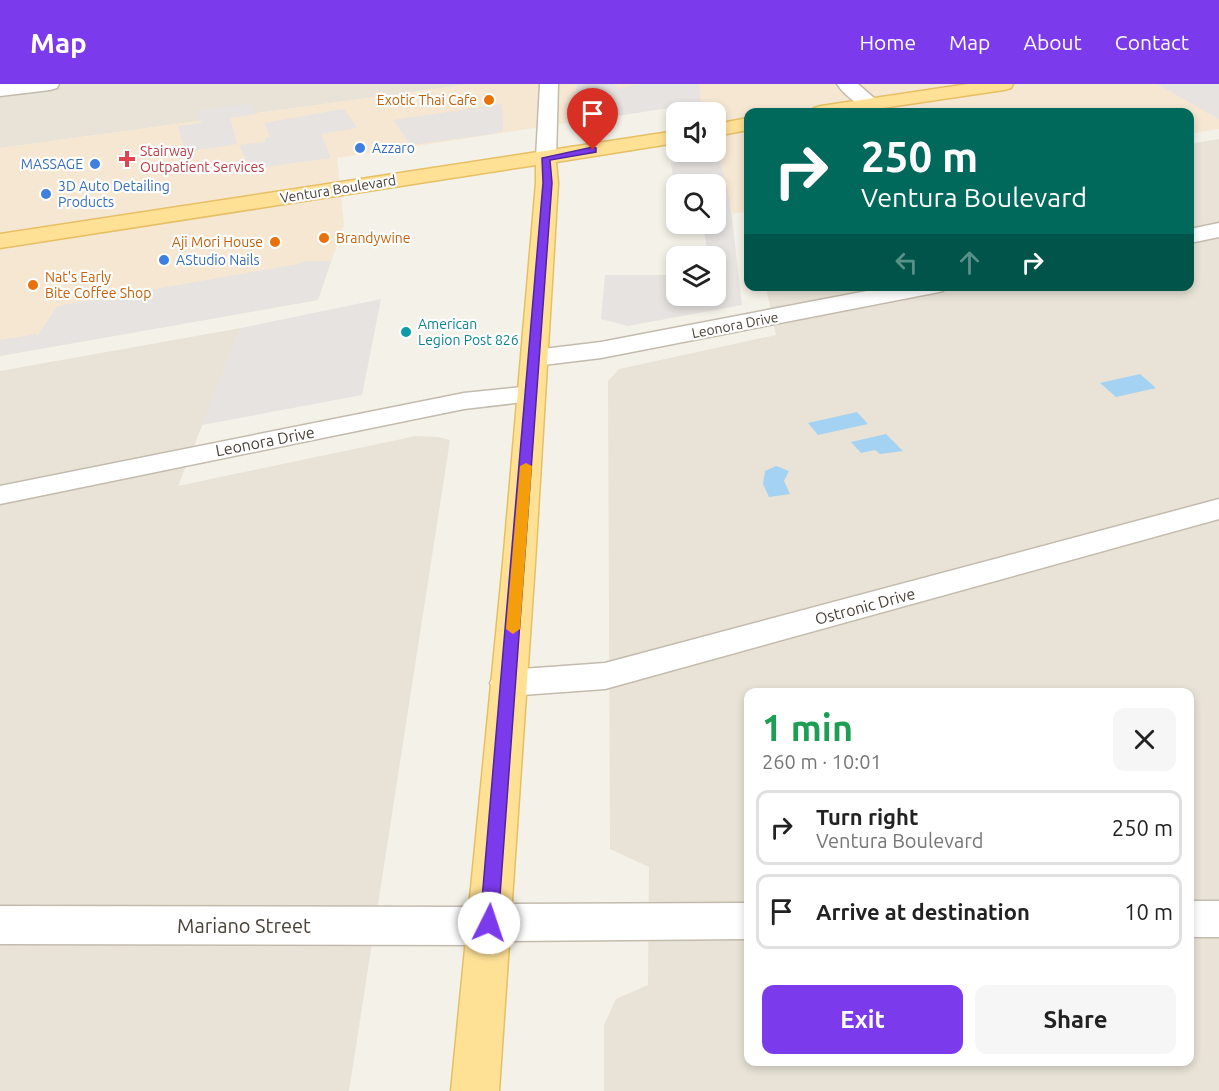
<!DOCTYPE html>
<meta charset="utf-8">
<style>
body{margin:0;font-family:Ubuntu,sans-serif;background:#f6f6f6;color:#222;height:100vh;display:flex;flex-direction:column;font-size:22px;white-space:nowrap}
*{box-sizing:border-box;margin:0}
p{font-size:20px;color:#767676}
.icon{flex:none;width:33px;height:33px;fill:none;stroke:currentColor;stroke-width:2;stroke-linecap:round;stroke-linejoin:round}
.map{position:relative;flex:1;overflow:hidden}
.sheet{position:absolute;left:744px;top:604px;width:450px;height:378px;display:flex;flex-direction:column;background:#fff;border-radius:12px;box-shadow:0 3px 9px #0003}
.sheet>*{flex:none}
.hud{position:absolute;left:744px;top:24px;width:450px;height:183px;border-radius:12px;box-shadow:0 3px 9px #0003;background:#00695c;color:#fff;overflow:hidden}
.controls{position:absolute;left:666px;top:18px;display:grid;gap:12px}
.controls a{display:grid;place-items:center;width:60px;height:60px;border-radius:12px;background:#fff;box-shadow:0 3px 9px #0003;font-size:30px}
.pin{position:absolute;display:grid;place-items:center;width:51px;height:51px;color:#fff;margin:-62px -26px;border-radius:50% 50% 50% 0;rotate:-45deg;box-shadow:0 0 6px #0007}
.pin .icon{rotate:45deg}
.me{position:absolute;width:66px;margin:-33px;rotate:4deg;stroke-linejoin:round;filter:drop-shadow(0 0 4px #0008)}
.turn{display:flex;align-items:center;gap:21px;height:126px;padding:0 18px;font-size:27px}
.turn .icon{width:78px;height:78px;stroke-width:2.5}
.turn b{display:block;font-size:42px;line-height:51px}
.lanes{display:flex;align-items:center;height:57px;padding:0 18px;background:#0003;justify-content:center;gap:30px;direction:ltr}
.lanes .off{opacity:.35}
.round{display:grid;place-items:center;flex:none;width:63px;height:63px;border-radius:12px;background:#f6f6f6}
.headline{display:flex;align-items:center;justify-content:space-between;height:102px;padding:0 18px}
h1{font-size:36px;font-weight:700;line-height:45px;color:#1e9e55}
.cta{display:flex;gap:12px;margin-top:auto;padding:12px 18px}
.cta a{flex:1;height:69px;border-radius:12px;background:#7c3aed;color:#fff;font-size:24px;font-weight:700;line-height:69px;text-align:center}
.cta a+a{background:#f6f6f6;color:#222}
ul{padding:0;list-style:none}
li{display:flex;align-items:center;gap:18px;height:75px;margin:0 12px 9px;padding:0 6px;border:3px solid #e0e0e0;border-radius:12px}
li div{flex:1}
li b{display:block;font-size:22px}
li em{font-style:normal}
header{display:flex;align-items:center;gap:36px;box-sizing:border-box;height:84px;padding:0 30px;background:#7c3aed;color:#fff}
header strong{font-size:28px}
nav{display:flex;gap:33px;margin-inline-start:auto;font-size:21px}
.map>svg:first-child{display:block}
.residential{fill:#e8e3d6;fill-rule:evenodd}
.commercial{fill:#f6e7d3}
.parking{fill:#e6e3e0}
.water{fill:#a4d2f2}
.lines{fill:none;stroke-linecap:round;stroke-linejoin:round}
.minor-casing{stroke:#c3bbad;stroke-width:3}
.major-casing{stroke:#e6bf64;stroke-width:3}
.minor{fill:#fff;fill-rule:evenodd}
.major{fill:#ffe196;fill-rule:evenodd}
.route{fill:#7c3aed;stroke:#51269a;stroke-width:1.5}
.slow{fill:#f59e0b}
.food-dot{fill:#e8710a;stroke:#fff;stroke-width:2}
.shop-dot{fill:#3f7fe0;stroke:#fff;stroke-width:2}
.health-dot{fill:#e0444e;stroke:#fff;stroke-width:2}
.culture-dot{fill:#0f9aa8;stroke:#fff;stroke-width:2}
.labels{text-anchor:middle;dominant-baseline:central;stroke-width:4.5;stroke-linejoin:round;paint-order:stroke}
.far-food-label{font-size:14px;fill:#c56008;stroke:#fff;text-anchor:end}
.far-shop-label{font-size:14px;fill:#366cbe;stroke:#fff;text-anchor:start}
.far-health-label{font-size:14px;fill:#be3a42;stroke:#fff;text-anchor:start}
.far-street-label{font-size:14px;fill:#484136;stroke:#fff}
.far-culture-label{font-size:14px;fill:#0d838f;stroke:#fff;text-anchor:start}
.street-label{font-size:16px;fill:#484136;stroke:#fff}
.near-street-label{font-size:20px;fill:#484136;stroke:#fff}
</style>
<header>
<strong>Map</strong>
<nav><a>Home</a><a>Map</a><a>About</a><a>Contact</a></nav>
</header>
<div class="map">
<svg width="1219" height="1007" viewBox="0 0 1219 1007">
<rect width="100%" height="100%" fill="#f4f1e8"/>
<g class="residential">
<polygon points="0,0 471,0 0,64"/>
<path d="M1219,55V1007H604V941L616,915L648,901L649,783L610,765L608,297L619,285L776,251L766,203L1190,202V60ZM748,609H1190V978H748Z"/>
<polygon points="241,244 178,402 416,352 438,353 450,356 349,1007 0,1007 0,287"/>
</g>
<polygon class="commercial" points="471,0 1219,0 1219,45 1190,50 1190,28 748,28 748,127 733,130 716,59 716,28 708,28 705,18 337,74 344,141 318,216 0,272 0,64"/>
<g class="parking">
<polygon points="577,0 614,0 618,4 643,0 699,0 701,19 578,38 571,34"/>
<polygon points="1157,0 1219,0 1219,35"/>
<polygon points="251,19 256,30 230,34 237,60 185,68 178,42 202,39 196,27"/>
<polygon points="502,20 503,47 492,50 411,61 393,36"/>
<polygon points="344,25 357,44 321,50 331,74 251,85 239,61 265,58 265,54 270,53 264,39"/>
<polygon points="719,72 730,117 742,221 628,242 601,235 605,191 676,191 676,212 716,212 716,172 708,172 703,140 716,140 716,100 697,100 695,92 673,92 671,79"/>
<polygon points="306,177 331,177 318,216 0,272 0,256 37,250 35,256 57,222 299,180"/>
<polygon points="381,215 362,311 202,341 241,244"/>
</g>
<g class="water">
<polygon points="1140,290 1156,304 1116,313 1100,299"/>
<polygon points="857,328 868,340 818,351 808,339"/>
<polygon points="886,350 903,367 880,370 875,366 861,369 851,358"/>
<polygon points="776,382 789,387 784,397 790,410 769,413 763,400 765,387"/>
</g>
<g class="lines">
<defs>
<g id="minor">
<polygon points="0,0 59,0 57,4 50,6 0,12"/>
<polygon points="540,0 558,0 556,74 553,78 546,80 539,78 536,74"/>
<path d="M837,0H858L881,20L879,24C864,28 845,12 837,0Z"/>
<polygon points="1219,139 1219,153 1190,159 1190,145"/>
<polygon points="893,202 946,202 943,207 934,209 601,274 535,282 526,280 522,274 526,268 535,266 601,258"/>
<polygon points="531,302 541,304 545,310 541,316 464,325 0,420 0,402 464,309"/>
<polygon points="1219,415 1219,435 605,605 508,612 495,608 490,599 495,590 508,586 605,579"/>
<rect x="1190" y="817" width="29" height="36"/>
<polygon points="748,819 748,855 498,857 489,861 0,860 0,822 481,823 489,820"/>
</g>
<g id="major">
<polygon points="968,0 1013,0 1011,4 1004,6 855,28 811,28 814,24 821,22"/>
<polygon points="748,34 748,46 716,52 716,40"/>
<polygon points="676,47 676,59 556,78 558,99 535,479 499,1007 451,1007 503,479 536,99 536,81 0,164 0,150"/>
</g>
</defs>
<use href="#minor" class="minor-casing"/>
<use href="#major" class="major-casing"/>
<use href="#minor" class="minor"/>
<use href="#major" class="major"/>
</g>
<polygon class="route" points="593,63 596,64 596,68 550,76 552,99 498,839 495,844 489,846 483,844 480,839 543,99 542,74"/>
<polygon class="slow" points="526,379 532,382 520,545 513,550 506,545 520,382"/>
<g class="food-dot">
<circle cx="489" cy="16" r="6"/>
<circle cx="324" cy="154" r="6"/>
<circle cx="275" cy="158" r="6"/>
<circle cx="33" cy="201" r="6"/>
</g>
<g class="shop-dot">
<circle cx="360" cy="64" r="6"/>
<circle cx="95" cy="80" r="6"/>
<circle cx="46" cy="110" r="6"/>
<circle cx="164" cy="176" r="6"/>
</g>
<path class="health-dot" d="M124 66h6v6h6v6h-6v6h-6v-6h-6v-6h6z"/>
<circle class="culture-dot" cx="406" cy="248" r="6"/>
<g class="labels">
<g class="far-food-label">
<text x="477" y="16">Exotic Thai Cafe</text>
<text x="336" y="154" text-anchor="start">Brandywine</text>
<text x="263" y="158">Aji Mori House</text>
<text x="45" y="193" text-anchor="start">Nat's Early<tspan x="45" dy="16">Bite Coffee Shop</tspan></text>
</g>
<g class="far-shop-label">
<text x="372" y="64">Azzaro</text>
<text x="83" y="80" text-anchor="end">MASSAGE</text>
<text x="58" y="102">3D Auto Detailing<tspan x="58" dy="16">Products</tspan></text>
<text x="176" y="176">AStudio Nails</text>
</g>
<g class="far-health-label">
<text x="140" y="67">Stairway<tspan x="140" dy="16">Outpatient Services</tspan></text>
</g>
<g class="far-street-label">
<text transform="translate(338 105) rotate(-9)">Ventura Boulevard</text>
<text transform="translate(735 241) rotate(-11)">Leonora Drive</text>
</g>
<g class="far-culture-label">
<text x="418" y="240">American<tspan x="418" dy="16">Legion Post 826</tspan></text>
</g>
<g class="street-label">
<text transform="translate(265 357) rotate(-11)">Leonora Drive</text>
<text transform="translate(865 522) rotate(-15)">Ostronic Drive</text>
</g>
<g class="near-street-label">
<text x="244" y="841">Mariano Street</text>
</g>
</g>
</svg>
<div class="controls">
<a><svg class="icon" aria-label="sound" viewBox="0 0 24 24"><path d="M4 9h4l5-4v14l-5-4H4zM17 9q2 3 0 6"/></svg></a>
<a><svg class="icon" aria-label="search" viewBox="0 0 24 24"><circle cx="10" cy="10" r="6"/><path d="M15 15l6 6"/></svg></a>
<a><svg class="icon" aria-label="layers" viewBox="0 0 24 24"><path d="M12 4l9 5-9 5-9-5zM3 14l9 5 9-5"/></svg></a>
</div>
<div class="pin" style="left:593px;top:66px;background:#d93025"><svg class="icon" aria-label="arrive" viewBox="0 0 24 24"><path d="M6 21V4h12l-3 4 3 4H6"/></svg></div>
<svg class="me" style="left:489px;top:839px" viewBox="-20 -20 40 40"><circle r="19" fill="#fff"/><path d="M0-13L10 11 0 6-10 11z" fill="#7c3aed"/></svg>
<div class="hud">
<div class="turn"><svg class="icon" aria-label="right" viewBox="0 0 24 24"><path d="M7 20v-9h11M14 6l5 5-5 5"/></svg><div><b>250 m</b>Ventura Boulevard</div></div>
<div class="lanes"><svg class="icon off" aria-label="left" viewBox="0 0 24 24"><path d="M17 20v-9H6M10 6l-5 5 5 5"/></svg><svg class="icon off" aria-label="ahead" viewBox="0 0 24 24"><path d="M12 20V5M6 11l6-6 6 6"/></svg><svg class="icon" aria-label="right" viewBox="0 0 24 24"><path d="M7 20v-9h11M14 6l5 5-5 5"/></svg></div>
</div>
<section class="sheet">
<div class="headline"><div><h1>1 min</h1><p>260 m · 10:01</p></div><a class="round"><svg class="icon" aria-label="close" viewBox="0 0 24 24"><path d="M6 6l12 12M18 6L6 18"/></svg></a></div>
<ul>
<li><svg class="icon" aria-label="right" viewBox="0 0 24 24"><path d="M7 20v-9h11M14 6l5 5-5 5"/></svg><div><b>Turn right</b><p>Ventura Boulevard</p></div><em>250 m</em></li>
<li><svg class="icon" aria-label="arrive" viewBox="0 0 24 24"><path d="M6 21V4h12l-3 4 3 4H6"/></svg><div><b>Arrive at destination</b></div><em>10 m</em></li>
</ul>
<div class="cta"><a>Exit</a><a>Share</a></div>
</section>
</div>
